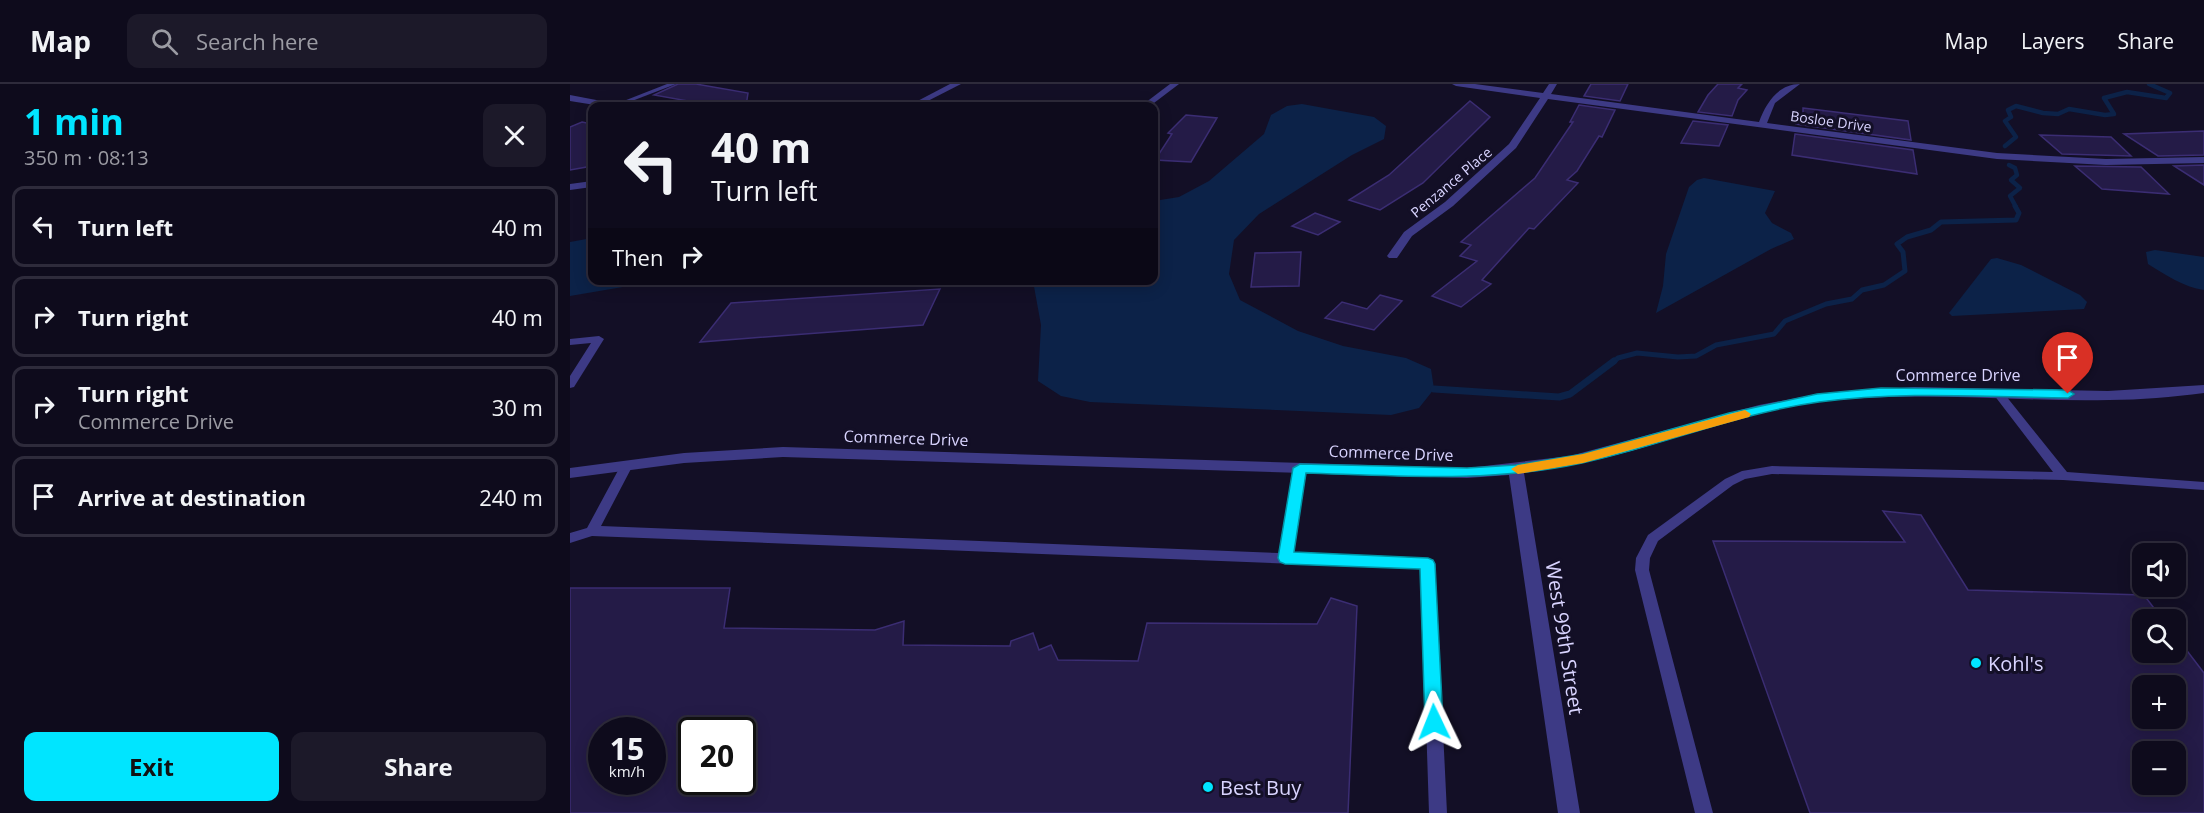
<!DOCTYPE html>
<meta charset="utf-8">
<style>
body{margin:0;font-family:"Open Sans",sans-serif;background:#1c1929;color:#f1f3f6;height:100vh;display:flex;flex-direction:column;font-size:22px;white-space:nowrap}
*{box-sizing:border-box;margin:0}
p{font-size:20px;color:#9b9ba3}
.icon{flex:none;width:33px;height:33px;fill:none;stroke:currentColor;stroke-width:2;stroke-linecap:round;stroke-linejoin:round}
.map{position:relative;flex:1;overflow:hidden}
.details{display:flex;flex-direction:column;background:#0e0b1c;width:570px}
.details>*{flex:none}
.hud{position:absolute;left:18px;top:18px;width:570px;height:183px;border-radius:12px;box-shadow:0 3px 15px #0003,0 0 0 2px #2e2b3b;background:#0e0b1c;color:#f1f3f6;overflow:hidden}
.controls{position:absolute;left:1562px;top:459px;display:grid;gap:12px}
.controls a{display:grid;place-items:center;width:54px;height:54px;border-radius:12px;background:#0e0b1c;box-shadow:0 3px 15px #0003,0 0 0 2px #2e2b3b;font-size:30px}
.speed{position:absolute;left:18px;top:633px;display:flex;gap:12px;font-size:30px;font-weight:700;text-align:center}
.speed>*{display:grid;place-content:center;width:78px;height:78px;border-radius:50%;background:#0e0b1c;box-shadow:0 3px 15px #0003,0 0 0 2px #2e2b3b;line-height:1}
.speed small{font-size:15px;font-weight:400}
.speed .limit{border:3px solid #111;border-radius:9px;background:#fff;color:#111}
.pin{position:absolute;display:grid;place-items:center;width:51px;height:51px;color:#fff;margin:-62px -26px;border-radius:50% 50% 50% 0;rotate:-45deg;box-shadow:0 0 6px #0007}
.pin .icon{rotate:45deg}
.me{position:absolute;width:66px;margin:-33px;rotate:358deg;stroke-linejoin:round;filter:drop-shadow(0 0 4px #0008)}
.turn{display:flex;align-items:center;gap:21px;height:126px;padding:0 24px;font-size:27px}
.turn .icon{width:78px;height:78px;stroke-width:2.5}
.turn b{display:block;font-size:42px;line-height:51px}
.then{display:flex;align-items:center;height:57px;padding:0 24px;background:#0003;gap:12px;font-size:22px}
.round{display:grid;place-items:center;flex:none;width:63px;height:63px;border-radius:12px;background:#1c1929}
.overview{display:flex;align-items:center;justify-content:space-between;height:102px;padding:0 24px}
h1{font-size:36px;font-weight:700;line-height:45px;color:#00e5ff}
.action{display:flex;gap:12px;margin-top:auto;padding:12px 24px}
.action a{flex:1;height:69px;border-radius:12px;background:#00e5ff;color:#111;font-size:24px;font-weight:700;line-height:69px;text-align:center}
.action a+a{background:#1c1929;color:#f1f3f6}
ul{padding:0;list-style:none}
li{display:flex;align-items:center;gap:18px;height:81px;margin:0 12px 9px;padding:0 12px;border:3px solid #2e2b3b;border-radius:12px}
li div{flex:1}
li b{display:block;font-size:22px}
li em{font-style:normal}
header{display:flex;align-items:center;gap:36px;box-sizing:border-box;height:84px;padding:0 30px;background:#0e0b1c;border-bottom:2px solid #2e2b3b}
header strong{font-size:28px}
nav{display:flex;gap:33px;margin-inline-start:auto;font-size:21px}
.search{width:420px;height:54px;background:#1c1929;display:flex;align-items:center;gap:15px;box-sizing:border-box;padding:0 21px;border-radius:12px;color:#9b9ba3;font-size:22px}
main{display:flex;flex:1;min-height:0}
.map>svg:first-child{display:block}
.water{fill:#0c2248}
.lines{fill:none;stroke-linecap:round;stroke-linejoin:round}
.stream-far2{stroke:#0c2248;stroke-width:4.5}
.stream-far1{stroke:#0c2248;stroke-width:5}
.stream{stroke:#0c2248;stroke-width:7}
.building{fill:#241b47;stroke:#3b2d73;stroke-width:1.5;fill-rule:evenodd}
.service{fill:#3d3a85;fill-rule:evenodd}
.minor{fill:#3d3a85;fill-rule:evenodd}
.route{fill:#00e5ff;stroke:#0095a6;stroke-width:1.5}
.slow{fill:#f59e0b}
.poi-dot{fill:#00e5ff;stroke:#130f26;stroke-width:2}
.labels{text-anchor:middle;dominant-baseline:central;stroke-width:6;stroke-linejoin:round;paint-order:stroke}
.far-street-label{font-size:14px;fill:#d9d4ff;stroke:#130f26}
.street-label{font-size:16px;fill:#d9d4ff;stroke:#130f26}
.near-street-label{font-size:20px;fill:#d9d4ff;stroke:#130f26}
.near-poi-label{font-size:20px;fill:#d9d4ff;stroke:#130f26;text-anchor:start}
</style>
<header>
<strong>Map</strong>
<div class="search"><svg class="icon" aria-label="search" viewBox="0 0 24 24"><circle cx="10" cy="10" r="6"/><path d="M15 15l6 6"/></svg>Search here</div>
<nav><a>Map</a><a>Layers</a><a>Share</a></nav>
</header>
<main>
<section class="details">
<div class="overview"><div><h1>1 min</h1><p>350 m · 08:13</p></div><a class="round"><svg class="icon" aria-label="close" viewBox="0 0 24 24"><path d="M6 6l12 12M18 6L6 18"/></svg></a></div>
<ul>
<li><svg class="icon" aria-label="left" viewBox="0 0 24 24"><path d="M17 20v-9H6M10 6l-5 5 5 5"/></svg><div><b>Turn left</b></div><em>40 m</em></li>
<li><svg class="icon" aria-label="right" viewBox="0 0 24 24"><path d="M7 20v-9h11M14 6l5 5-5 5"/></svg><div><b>Turn right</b></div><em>40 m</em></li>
<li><svg class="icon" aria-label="right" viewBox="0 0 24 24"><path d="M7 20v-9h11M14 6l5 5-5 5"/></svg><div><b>Turn right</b><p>Commerce Drive</p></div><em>30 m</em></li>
<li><svg class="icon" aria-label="arrive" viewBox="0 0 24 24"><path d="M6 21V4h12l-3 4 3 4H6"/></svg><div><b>Arrive at destination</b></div><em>240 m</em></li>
</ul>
<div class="action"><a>Exit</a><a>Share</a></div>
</section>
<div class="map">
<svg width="1634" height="729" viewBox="0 0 1634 729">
<rect width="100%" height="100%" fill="#130f26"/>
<g class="water">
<polygon points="732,20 804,33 816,42 814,55 782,71 689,130 664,156 659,190 670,216 728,247 773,262 836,274 861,285 864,305 849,324 821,331 520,318 491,312 468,297 471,241 463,197 584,196 584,117 609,113 639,97 694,50 701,31 717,22"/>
<polygon points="1134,94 1205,107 1195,129 1202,139 1221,149 1224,155 1201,165 1086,229 1093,202 1096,170 1119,103 1127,96"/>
<polygon points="22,154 22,196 88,197 0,212 0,158"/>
<path d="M1585,166L1634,173V206C1613,203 1596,191 1578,180L1576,168Z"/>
<polygon points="1427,174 1451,181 1510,211 1517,218 1514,225 1382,232 1379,229 1421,175"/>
</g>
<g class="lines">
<g class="stream-far2">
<polyline points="1435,62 1446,53 1435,37 1441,33 1438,26 1446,22 1473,29 1488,30 1499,25 1535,31 1544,30 1534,14 1557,8 1596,14 1600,9 1579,0"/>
<polyline points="1439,81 1445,84 1447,91 1441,96 1450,104 1440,112 1446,123"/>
</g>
<polyline class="stream-far1" points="1042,279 1048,274 1067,269 1108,273 1126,272 1146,261 1204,250 1215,237 1256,220 1282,215 1292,206 1314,201 1335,187 1333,168 1327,160 1337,153 1361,146 1371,138 1446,136 1449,129 1445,122"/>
<polyline class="stream" points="864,305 989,313 1000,310 1044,277"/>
</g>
<g class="building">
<polygon points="108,0 126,0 178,9 176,22 146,22 84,11"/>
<polygon points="1021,0 1058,0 1050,17 1014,12"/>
<polygon points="1148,0 1172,0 1168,4 1177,6 1168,16 1162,32 1128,28 1138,11"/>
<polygon points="900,17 920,33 853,99 810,126 779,116 819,91"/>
<polygon points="1009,21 1045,26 1032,53 1029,52 1007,87 997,96 1008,99 964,145 959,144 912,196 921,200 891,223 862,212 907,177 890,172 901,161 891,158 965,94 1003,38 1000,38"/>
<polygon points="1233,24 1338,37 1341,56 1226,40 1227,29 1233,30"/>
<polygon points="616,31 647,34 621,78 585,76 602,50 598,49"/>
<polygon points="1123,37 1158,41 1149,62 1111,59"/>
<polygon points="12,38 22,40 22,82 0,86 0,43"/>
<polygon points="1634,47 1634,71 1588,72 1554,50"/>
<polygon points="1225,50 1343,66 1347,90 1222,71"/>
<polygon points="1470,51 1541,53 1561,72 1492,70"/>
<polygon points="1634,81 1634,101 1604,82"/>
<polygon points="1505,82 1571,83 1599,110 1532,105"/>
<polygon points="745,129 770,138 748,151 722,142"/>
<polygon points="731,168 729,202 681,203 685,169"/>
<polygon points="370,205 353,241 130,258 161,219"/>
<polygon points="810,211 832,217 804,246 755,234 772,218 797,225"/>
<path d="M1313,427L1351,431L1398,506L1574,511L1593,536H1572V568H1605V551L1634,589V729H1240L1143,457L1335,458ZM1572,602H1605V634H1572ZM1572,668H1605V700H1572Z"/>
<path d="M0,504H160L154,544L305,546L334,537L333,561L440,562L441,557L463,549L469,566L481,561L488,576L568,577L577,539L747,540L761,514L787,522L778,729H0ZM32,646H82V698H32ZM122,646H172V698H122Z"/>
</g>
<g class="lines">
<g class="service">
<polygon points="97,0 106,0 49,22 41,22"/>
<polygon points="29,252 34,255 4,303 0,304 0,292 21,259 0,261 0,255"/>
<polygon points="1428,306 1432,307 1497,388 1634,398 1634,406 1493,396 1202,390 1175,395 1163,401 1088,457 1080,474 1079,486 1143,729 1125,729 1065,486 1066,474 1078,451 1155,395 1172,387 1202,382 1483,388 1424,311 1422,309"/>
<polygon points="57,377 63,381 31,442 709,469 724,384 726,381 734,381 736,384 723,469 858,475 863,476 865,480 877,729 859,729 851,485 22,452 0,459 0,449 17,444 51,381"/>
</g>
<g class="minor">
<polygon points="380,0 391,0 348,22 338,22"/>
<polygon points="600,0 609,0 580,22 571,22"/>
<path d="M882,0H905L973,9L979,0H987L981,10L1189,38C1196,19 1208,0 1230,0L1205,19L1197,39L1427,69L1536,75L1634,73V79L1536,81L1427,75L978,15L946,64L883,122L842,152L827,174H819L817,172L834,148L875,118L939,60L970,14L886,2Z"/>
<polygon points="0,11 42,19 46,22 31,22 0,17"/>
<polygon points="22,97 22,103 0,106 0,100"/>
<path d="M1634,301V309C1602,313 1571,316 1539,316C1442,318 1346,306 1249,318C1148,331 1055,377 954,389L1010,729H988L939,391L897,394L213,373L114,379L0,394V384L114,369L213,363L897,384L1000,372L1189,321L1248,310L1344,303L1538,307Z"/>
</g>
</g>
<path class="route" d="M1311,304L1498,306L1504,310L1498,314C1415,313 1331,307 1249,318C1168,329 1091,362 1012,379C920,399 830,392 736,389L724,468L858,474L863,476L865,480L873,638L870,644L864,647L858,644L855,638L850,485L715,480L710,478L708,474L723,384L730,380L897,384L946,381L1013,370L1159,329L1247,310Z"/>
<polygon class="slow" points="1175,326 1181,330 1179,333 1013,379 948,390 941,385 948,381 1013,370"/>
<g class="poi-dot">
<circle cx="1406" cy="579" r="6"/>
<circle cx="638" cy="703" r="6"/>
</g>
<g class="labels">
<g class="far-street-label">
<text transform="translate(1261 37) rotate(8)">Bosloe Drive</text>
<text transform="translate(881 98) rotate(-40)">Penzance Place</text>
</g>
<g class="street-label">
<text x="1388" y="291">Commerce Drive</text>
<text transform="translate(336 354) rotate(2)">Commerce Drive</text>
<text transform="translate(821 369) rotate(2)">Commerce Drive</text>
</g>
<g class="near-street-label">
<text transform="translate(995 554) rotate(81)">West 99th Street</text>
</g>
<g class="near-poi-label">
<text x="1418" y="579">Kohl's</text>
<text x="650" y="703">Best Buy</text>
</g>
</g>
</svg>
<div class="controls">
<a><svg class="icon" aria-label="sound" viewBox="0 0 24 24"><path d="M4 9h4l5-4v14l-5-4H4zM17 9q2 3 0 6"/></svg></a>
<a><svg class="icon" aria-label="search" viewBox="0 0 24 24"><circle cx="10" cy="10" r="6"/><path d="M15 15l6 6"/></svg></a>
<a>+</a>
<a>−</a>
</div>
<div class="speed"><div>15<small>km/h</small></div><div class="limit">20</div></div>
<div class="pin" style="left:1498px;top:310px;background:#d93025"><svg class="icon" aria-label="arrive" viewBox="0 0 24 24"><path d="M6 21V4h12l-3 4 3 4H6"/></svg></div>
<svg class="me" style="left:864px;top:638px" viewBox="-20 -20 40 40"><path d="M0-17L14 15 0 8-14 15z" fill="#00e5ff" stroke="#fff" stroke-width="4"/></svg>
<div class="hud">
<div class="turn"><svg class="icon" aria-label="left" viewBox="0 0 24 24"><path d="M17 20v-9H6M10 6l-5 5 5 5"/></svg><div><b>40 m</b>Turn left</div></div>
<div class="then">Then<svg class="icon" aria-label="right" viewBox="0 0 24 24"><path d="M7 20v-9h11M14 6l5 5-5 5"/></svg></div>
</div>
</div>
</main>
